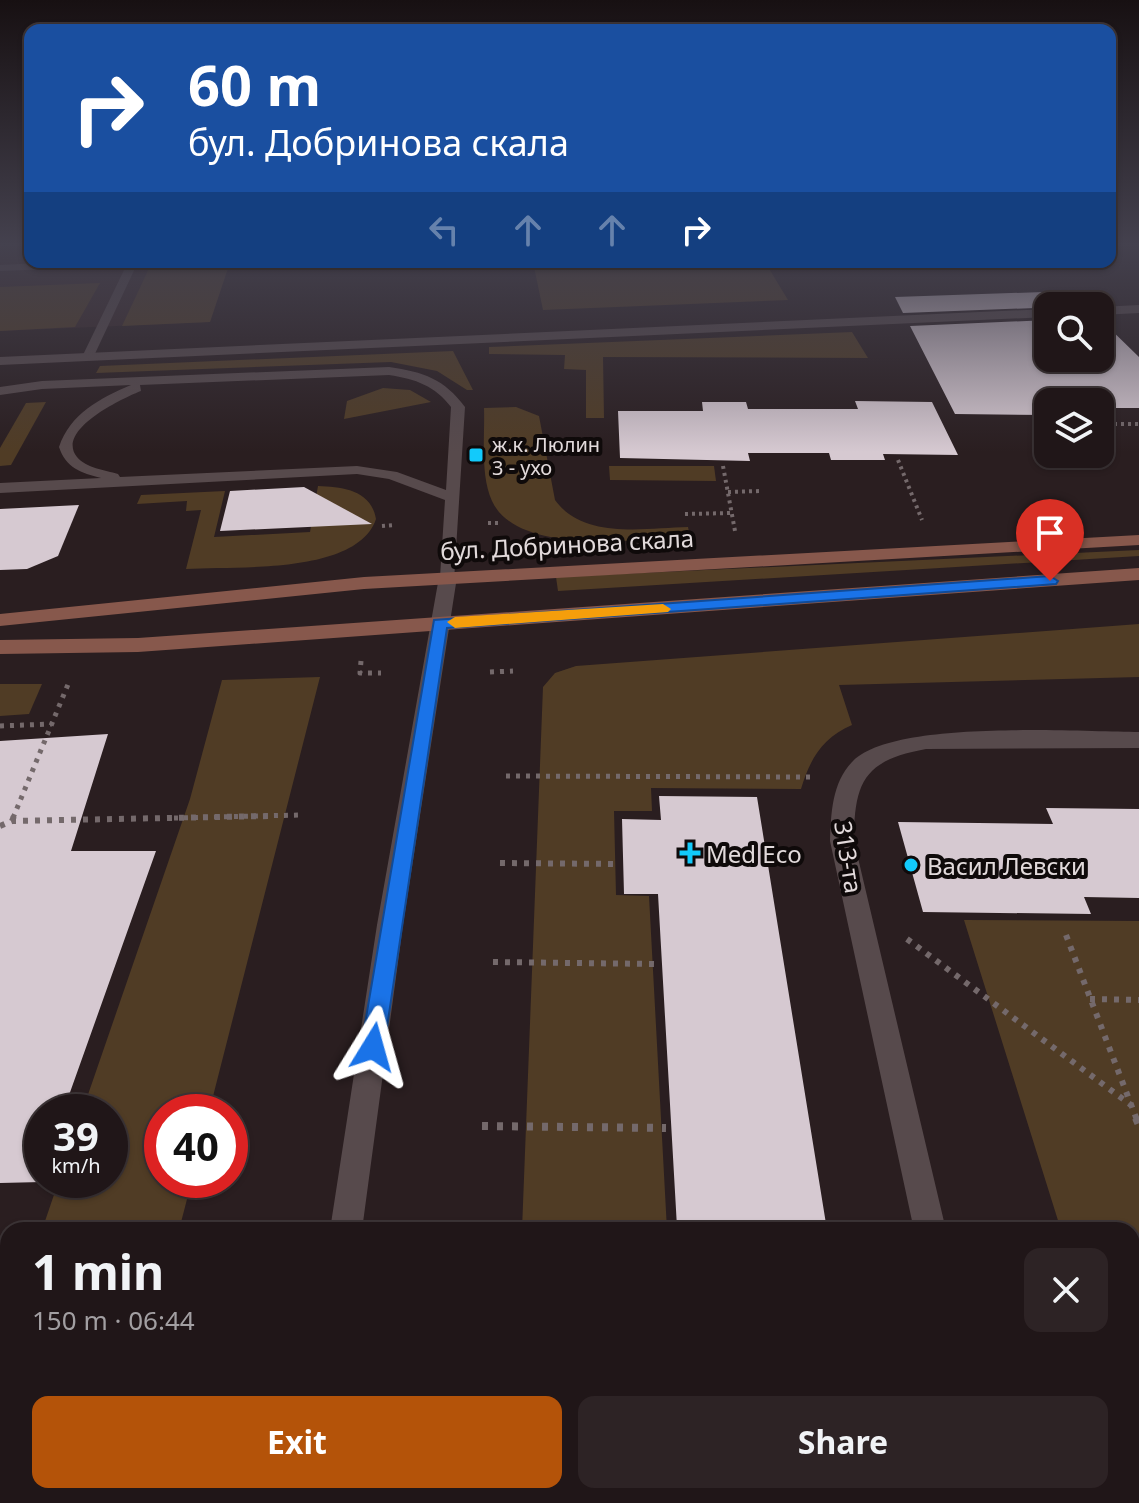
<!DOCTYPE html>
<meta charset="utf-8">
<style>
body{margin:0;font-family:"Noto Sans",sans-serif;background:#2d2325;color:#f1f3f6;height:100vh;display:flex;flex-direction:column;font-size:30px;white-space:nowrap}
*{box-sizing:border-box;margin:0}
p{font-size:26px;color:#a29fa2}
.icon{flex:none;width:44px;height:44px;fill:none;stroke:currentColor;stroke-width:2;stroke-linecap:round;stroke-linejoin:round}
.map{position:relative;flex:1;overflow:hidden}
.drawer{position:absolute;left:0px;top:1222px;width:1140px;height:282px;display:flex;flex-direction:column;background:#201618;border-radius:24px 24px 0 0;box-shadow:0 2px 6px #0004,0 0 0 2px #3d3537}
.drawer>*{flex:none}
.guide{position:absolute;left:24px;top:24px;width:1092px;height:244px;border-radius:16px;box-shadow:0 2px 6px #0004,0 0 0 2px #3d3537;background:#1a4fa0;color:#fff;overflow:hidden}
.buttons{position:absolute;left:1034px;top:292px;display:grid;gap:16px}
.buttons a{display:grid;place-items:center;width:80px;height:80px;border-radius:16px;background:#201618;box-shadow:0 2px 6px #0004,0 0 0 2px #3d3537;font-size:40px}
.speed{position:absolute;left:24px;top:1094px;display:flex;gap:16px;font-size:40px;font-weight:700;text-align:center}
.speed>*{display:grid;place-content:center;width:104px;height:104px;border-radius:50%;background:#201618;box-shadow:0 2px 6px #0004,0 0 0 2px #3d3537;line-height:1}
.speed small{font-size:20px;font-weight:400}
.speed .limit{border:12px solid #d22;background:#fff;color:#111}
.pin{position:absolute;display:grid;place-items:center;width:68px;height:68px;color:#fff;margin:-82px -34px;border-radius:50% 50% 50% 0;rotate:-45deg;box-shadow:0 0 8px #0007}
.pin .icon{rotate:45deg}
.me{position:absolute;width:88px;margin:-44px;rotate:8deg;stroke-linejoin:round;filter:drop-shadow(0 0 6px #0008)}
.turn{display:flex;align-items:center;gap:28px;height:168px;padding:0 32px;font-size:36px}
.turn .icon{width:104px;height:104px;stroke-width:2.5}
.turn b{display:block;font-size:56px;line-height:68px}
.lanes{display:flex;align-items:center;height:76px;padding:0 32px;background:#0003;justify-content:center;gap:40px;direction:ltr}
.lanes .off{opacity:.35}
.round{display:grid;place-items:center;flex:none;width:84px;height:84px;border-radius:16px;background:#2d2325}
.overview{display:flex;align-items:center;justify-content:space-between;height:136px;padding:0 32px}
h1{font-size:48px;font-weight:700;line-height:60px}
.primary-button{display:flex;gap:16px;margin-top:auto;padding:16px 32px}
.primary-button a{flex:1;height:92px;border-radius:16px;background:#b45309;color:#fff;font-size:32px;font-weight:700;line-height:92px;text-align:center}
.primary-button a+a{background:#2d2325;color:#f1f3f6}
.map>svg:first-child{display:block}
.built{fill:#372628}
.green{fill:#503c25}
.building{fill:#d6c9d1}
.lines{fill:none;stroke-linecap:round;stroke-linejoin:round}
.path-far3{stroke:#74696b;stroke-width:4;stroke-dasharray:3 4;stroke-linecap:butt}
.path-far2{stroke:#74696b;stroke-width:5;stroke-dasharray:4 6;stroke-linecap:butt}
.path-far1{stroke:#74696b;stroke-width:6;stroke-dasharray:5 7;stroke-linecap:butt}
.path{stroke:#74696b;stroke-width:8;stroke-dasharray:6 9;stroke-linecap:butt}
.service{fill:#574a4c;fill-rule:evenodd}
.minor{fill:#574a4c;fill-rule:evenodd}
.tertiary{fill:#574a4c;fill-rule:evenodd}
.secondary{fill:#87584c;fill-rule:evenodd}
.route{fill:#1a73e8;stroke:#114b97;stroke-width:2}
.slow{fill:#f59e0b}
.poi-dot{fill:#12cafb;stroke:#0f0a0a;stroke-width:3}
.labels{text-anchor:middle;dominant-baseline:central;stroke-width:8;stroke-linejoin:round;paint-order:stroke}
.far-poi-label{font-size:20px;fill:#e2dadb;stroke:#0f0a0a;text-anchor:start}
.street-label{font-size:24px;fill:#e2dadb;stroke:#0f0a0a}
.poi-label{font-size:24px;fill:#e2dadb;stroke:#0f0a0a;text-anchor:start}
</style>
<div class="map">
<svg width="1139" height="1503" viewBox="0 0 1139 1503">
<rect width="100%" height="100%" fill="#2a1e20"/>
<polygon class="built" points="0,242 30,242 30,262 230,262 210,322 0,331"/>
<g class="green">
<polygon points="152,262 230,262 210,322 122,326"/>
<polygon points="533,262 765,262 788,300 543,310"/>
<polygon points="100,283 75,327 0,331 0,287"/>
<polygon points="852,332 868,358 603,357 604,418 586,418 586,370 564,369 565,355 489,354 489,347"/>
<polygon points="453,351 473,390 467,390 437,371 391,362 96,373 100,366"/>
<polygon points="383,388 410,390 431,402 344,419 347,401"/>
<polygon points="46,402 11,465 0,466 0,448 26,403"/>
<path d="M516,407L539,416L555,500C584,540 645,528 688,527L690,537C640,539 518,557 492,501C480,475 485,436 484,408Z"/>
<polygon points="609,466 714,466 716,481 610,480"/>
<path d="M318,486C343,487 371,490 376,519C357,575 236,566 186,569L201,510L186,511L187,501L137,504L141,495L225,491L214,537L310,532Z"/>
<polygon points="1139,550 1139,556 558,591 556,577"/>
<path d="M1139,624V677L839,685L852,725C822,738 810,759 801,789L651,788L652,811H614L616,895L649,896L667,1230H522L543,687L555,673L576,666Z"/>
<polygon points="320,677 209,1112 162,1112 162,1180 192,1180 179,1230 42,1230 59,1180 110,1180 110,1112 82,1112 190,799 222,680"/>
<polygon points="0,684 42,684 29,714 0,716"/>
<polygon points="964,920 1139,921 1139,1478 1132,1455 1132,1230 1061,1230"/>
<polygon points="8,1328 8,1496 111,1496 109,1503 0,1503 0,1351"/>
<rect x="511" y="1496" width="171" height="7"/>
</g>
<g class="building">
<polygon points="1071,291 1086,306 903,313 895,297"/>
<polygon points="1100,319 1139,357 1139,408 1100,408 1100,402 1048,402 1048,415 955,414 910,326 1048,320 1048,358 1100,358"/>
<polygon points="855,401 932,402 958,455 883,454 885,460 831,460 829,453 748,453 750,461 620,458 618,411 703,411 702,402 746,402 748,409 858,409"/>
<polygon points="304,487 372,524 220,531 230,491"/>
<polygon points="79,505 58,556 27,569 0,570 0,509"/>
<polygon points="108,734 71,851 156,851 63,1112 42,1112 42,1182 0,1183 0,741"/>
<polygon points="659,796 757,797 827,1230 695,1230 677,1227 658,894 624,894 622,819 661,820"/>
<polygon points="1046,808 1139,809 1139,898 1084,897 1091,914 923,912 898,822 1053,824"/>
</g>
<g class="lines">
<g class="path-far3">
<polyline points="1100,424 1139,424"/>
<polyline points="1081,454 1091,469"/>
<polyline points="898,460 922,520"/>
<polyline points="723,466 735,531"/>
<polyline points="728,492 761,491"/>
<polyline points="685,514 732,513"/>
<polyline points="488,523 501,523"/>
<polyline points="382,526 394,525"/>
</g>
<g class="path-far2">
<polyline points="361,661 360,673 381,673"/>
<polyline points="490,672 513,671"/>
<polyline points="0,726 52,724"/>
<polyline points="506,776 811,777"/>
<polyline points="13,818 69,682"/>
<polyline points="174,818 300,815"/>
</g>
<g class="path-far1">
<polyline points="12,821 14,816"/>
<polyline points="0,826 12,821 270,816"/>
<polyline points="500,863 619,864"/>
<polyline points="1066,935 1137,1120"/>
<polyline points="907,939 1131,1105"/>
<polyline points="493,962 656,964"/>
<polyline points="1090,999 1139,1000"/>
</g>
<g class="path">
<polyline points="1136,1118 1139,1125"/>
<polyline points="482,1126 666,1128"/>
</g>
<g class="service">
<polygon points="61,262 138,262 92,360 82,357 126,266 0,271 0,265"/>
<polygon points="660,262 687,262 682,265"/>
<path d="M389,367C424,372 444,379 465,407L454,581H442L440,577L445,500L389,479L357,474L0,493V483L101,478C81,473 66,468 59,447C70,414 100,398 131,385L42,389L0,395V387L42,381ZM389,375C416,379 435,386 451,407L446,490L397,472L357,466L120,477L118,474C105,470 86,468 77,457C55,430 123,398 141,391L140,385Z"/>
</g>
<g class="minor">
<polygon points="1139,305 1139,313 1100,315 1100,307"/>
<polygon points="1048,309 1048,317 0,365 0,357"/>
<path d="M1139,732V748L926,749C865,760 854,781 854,841L946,1230H914L830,841C831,813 832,782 853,761C894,719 1077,732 1139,732Z"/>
<polygon points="972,1496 1010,1496 1011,1503 973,1503"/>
</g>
<g class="tertiary">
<polygon points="448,571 457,577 403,925 362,1230 330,1230 377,925 439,577"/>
<polygon points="289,1496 327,1496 326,1503 288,1503"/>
</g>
<g class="secondary">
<polygon points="1139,535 1139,545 364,589 0,626 0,614 364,577"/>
<polygon points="1139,568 1139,580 138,652 0,654 0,640 138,638"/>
</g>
</g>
<linearGradient id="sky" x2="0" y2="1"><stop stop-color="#171012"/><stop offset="0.54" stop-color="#44414e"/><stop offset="1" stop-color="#44414e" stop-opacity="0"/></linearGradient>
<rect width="1139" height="452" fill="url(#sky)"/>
<polygon class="route" points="1050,576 1058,581 1056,584 447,628 384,1047 381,1055 373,1058 364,1055 361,1047 434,620"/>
<polygon class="slow" points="663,604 671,609 668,612 455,628 447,622 455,617"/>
<g class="poi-dot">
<rect x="468" y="447" width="16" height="16" rx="4"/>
<path d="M686 841h8v8h8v8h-8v8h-8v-8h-8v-8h8z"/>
<circle cx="911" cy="865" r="8"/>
</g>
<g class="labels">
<g class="far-poi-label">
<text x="492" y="444">ж.к. Люлин<tspan x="492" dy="23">3 - ухо</tspan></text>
</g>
<g class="street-label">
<text transform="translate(567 544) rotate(-3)">бул. Добринова скала</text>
<text transform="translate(849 857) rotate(81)">313-та</text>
</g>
<g class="poi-label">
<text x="706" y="853">Med Eco</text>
<text x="927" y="865">Васил Левски</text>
</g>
</g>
</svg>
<div class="buttons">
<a><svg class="icon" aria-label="search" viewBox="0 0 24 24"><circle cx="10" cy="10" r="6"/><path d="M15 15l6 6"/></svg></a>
<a><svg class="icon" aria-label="layers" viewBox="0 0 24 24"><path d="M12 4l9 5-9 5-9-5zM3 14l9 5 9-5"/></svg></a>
</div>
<div class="speed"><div>39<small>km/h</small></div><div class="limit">40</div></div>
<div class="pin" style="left:1050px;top:581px;background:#d93025"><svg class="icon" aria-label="arrive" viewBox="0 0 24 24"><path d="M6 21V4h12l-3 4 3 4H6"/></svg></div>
<svg class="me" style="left:373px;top:1047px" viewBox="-20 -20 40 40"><path d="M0-17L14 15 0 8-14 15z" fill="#1a73e8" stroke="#fff" stroke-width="4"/></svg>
<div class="guide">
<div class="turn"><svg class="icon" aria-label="right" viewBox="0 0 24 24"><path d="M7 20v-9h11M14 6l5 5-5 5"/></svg><div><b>60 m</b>бул. Добринова скала</div></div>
<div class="lanes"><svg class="icon off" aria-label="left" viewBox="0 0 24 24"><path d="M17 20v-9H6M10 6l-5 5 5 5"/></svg><svg class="icon off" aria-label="ahead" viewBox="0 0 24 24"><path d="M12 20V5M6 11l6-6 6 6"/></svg><svg class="icon off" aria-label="ahead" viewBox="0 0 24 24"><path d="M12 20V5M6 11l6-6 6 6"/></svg><svg class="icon" aria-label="right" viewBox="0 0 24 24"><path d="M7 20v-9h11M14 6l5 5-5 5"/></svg></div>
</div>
<section class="drawer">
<div class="overview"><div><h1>1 min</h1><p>150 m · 06:44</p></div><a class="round"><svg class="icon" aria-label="close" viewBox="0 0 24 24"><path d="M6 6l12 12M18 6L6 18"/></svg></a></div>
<div class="primary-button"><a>Exit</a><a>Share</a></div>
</section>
</div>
